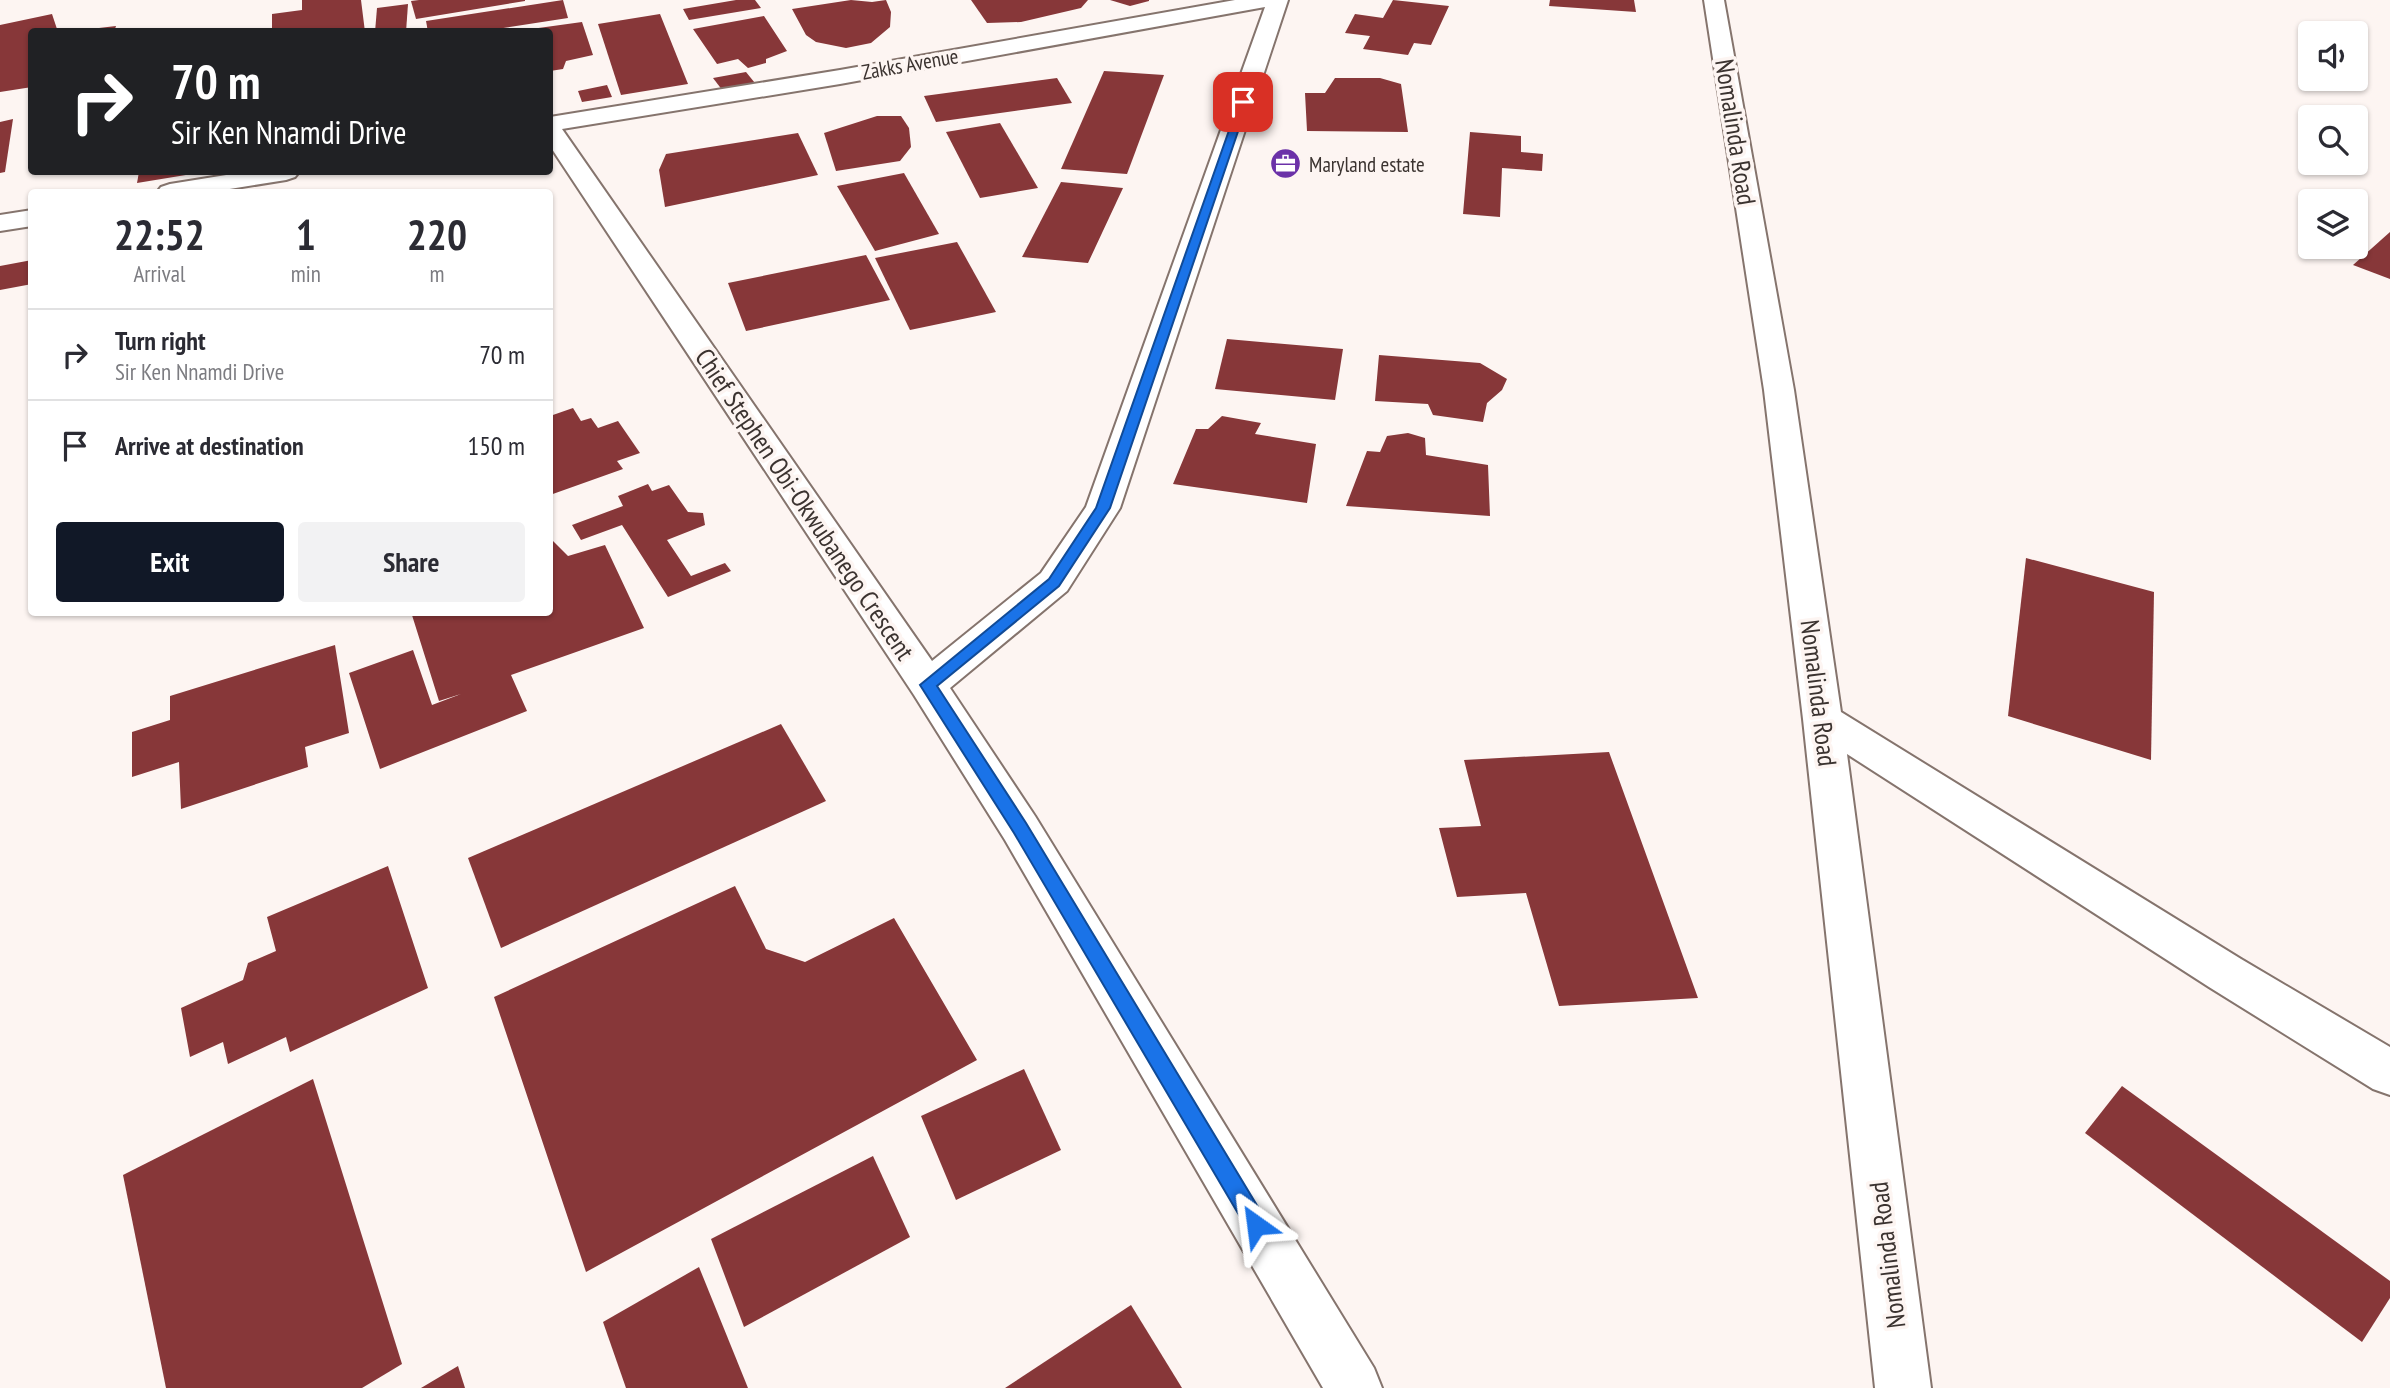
<!DOCTYPE html>
<style>
body{margin:0;font-family:"PT Sans Narrow",sans-serif;background:#f2f2f3;color:#2b2b33;height:100vh;display:flex;flex-direction:column;font-size:26px;white-space:nowrap}
*{box-sizing:border-box;margin:0}
p{font-size:23px;color:#7c7c81}
.icon{flex:none;width:38px;height:38px;fill:none;stroke:currentColor;stroke-width:2;stroke-linecap:round;stroke-linejoin:round}
.map{position:relative;flex:1;overflow:hidden}
.panel{position:absolute;left:28px;top:189px;width:525px;height:427px;display:flex;flex-direction:column;background:#fff;border-radius:7px;box-shadow:0 2px 5px #0004}
.panel>*{flex:none}
.hud{position:absolute;left:28px;top:28px;width:525px;height:147px;border-radius:7px;box-shadow:0 2px 5px #0004;background:#202124;color:#fff;overflow:hidden}
.buttons{position:absolute;left:2298px;top:21px;display:grid;gap:14px}
.buttons a{display:grid;place-items:center;width:70px;height:70px;border-radius:7px;background:#fff;box-shadow:0 2px 5px #0004;font-size:35px}
.pin{position:absolute;display:grid;place-items:center;width:60px;height:60px;color:#fff;margin:-30px;border-radius:14px;box-shadow:0 4px 10px #0006}
.me{position:absolute;width:77px;margin:-38px;rotate:329deg;stroke-linejoin:round;filter:drop-shadow(0 0 5px #0008)}
.turn{display:flex;align-items:center;gap:24px;height:147px;padding:0 28px;font-size:32px}
.turn .icon{width:91px;height:91px;stroke-width:2.5}
.turn b{display:block;font-size:49px;line-height:60px}
.eta{display:flex;justify-content:space-evenly;align-items:center;height:119px;text-align:center}
.eta b{font-size:42px;font-weight:700;line-height:49px}
.action{display:flex;gap:14px;margin-top:auto;padding:14px 28px}
.action a{flex:1;height:80px;border-radius:7px;background:#111827;color:#fff;font-size:28px;font-weight:700;line-height:80px;text-align:center}
.action a+a{background:#f2f2f3;color:#2b2b33}
ul{padding:0;list-style:none}
li{display:flex;align-items:center;gap:21px;height:91px;padding:0 28px;border-top:2px solid #e1e1e2}
li div{flex:1}
li b{display:block;font-size:26px}
li em{font-style:normal}
.map>svg:first-child{display:block}
.building{fill:#873739}
.lines{fill:none;stroke-linecap:round;stroke-linejoin:round}
.minor-casing{stroke:#85746d;stroke-width:4}
.minor{fill:#fff;fill-rule:evenodd}
.route{fill:#1a73e8;stroke:#114b97;stroke-width:2}
.labels{text-anchor:middle;dominant-baseline:central;stroke-width:7;stroke-linejoin:round;paint-order:stroke}
.far-street-label{font-size:21px;fill:#3b3330;stroke:#fdf5f2}
.far-poi-label{font-size:21px;fill:#3b3330;stroke:#fdf5f2;text-anchor:start}
.street-label{font-size:26px;fill:#3b3330;stroke:#fdf5f2}
</style>
<div class="map">
<svg width="2390" height="1388" viewBox="0 0 2390 1388">
<rect width="100%" height="100%" fill="#fdf5f2"/>
<g class="building">
<polygon points="302,0 361,0 365,32 272,32 272,14 302,10"/>
<polygon points="419,0 525,0 525,1 416,19 411,1"/>
<polygon points="563,0 568,18 477,32 428,32 426,21"/>
<polygon points="736,0 755,0 761,8 689,20 683,9"/>
<polygon points="851,0 872,2 886,0 891,12 890,27 871,43 846,48 816,42 806,35 792,9"/>
<polygon points="971,0 1088,0 1081,8 1021,22 987,23"/>
<polygon points="1110,0 1149,0 1149,1 1130,6"/>
<polygon points="1393,0 1449,6 1431,45 1414,43 1408,55 1363,49 1370,36 1345,33 1355,14 1383,18"/>
<polygon points="1550,0 1634,0 1636,12 1549,6"/>
<polygon points="408,4 406,32 375,32 377,8"/>
<polygon points="52,14 58,32 32,32 32,87 0,92 0,25"/>
<polygon points="660,14 688,84 621,95 598,24"/>
<polygon points="764,16 787,51 766,59 766,63 748,68 738,59 717,64 693,29"/>
<polygon points="582,22 593,55 566,61 563,69 550,71 550,32 524,30"/>
<polygon points="116,26 114,32 83,32 82,30"/>
<polygon points="1104,71 1164,75 1127,174 1061,169"/>
<polygon points="746,72 759,88 726,95 713,78"/>
<polygon points="1057,78 1072,103 936,122 924,96"/>
<polygon points="1335,78 1380,78 1401,84 1408,132 1307,131 1305,93 1325,93"/>
<polygon points="607,85 612,97 582,102 578,91"/>
<polygon points="877,116 901,116 909,128 911,147 900,161 836,171 824,133"/>
<polygon points="13,119 5,172 0,173 0,122"/>
<polygon points="1000,123 1038,188 980,198 946,132"/>
<polygon points="1470,132 1521,136 1521,152 1543,154 1542,171 1502,168 1500,217 1463,214"/>
<polygon points="798,133 818,175 665,207 659,170 666,154"/>
<polygon points="139,172 198,172 198,173 137,183"/>
<polygon points="904,173 939,234 875,251 837,186"/>
<polygon points="1061,182 1123,188 1088,263 1022,257"/>
<polygon points="2390,232 2390,279 2353,265"/>
<polygon points="957,242 996,312 910,330 875,258"/>
<polygon points="866,255 890,300 746,331 728,283"/>
<polygon points="32,260 32,284 0,290 0,266"/>
<polygon points="1227,339 1343,349 1335,400 1215,389"/>
<polygon points="1379,355 1480,363 1507,379 1502,390 1487,403 1483,422 1433,415 1428,404 1375,401"/>
<polygon points="573,408 581,421 591,418 598,428 618,421 640,453 617,461 623,469 550,495 550,416"/>
<polygon points="1222,416 1261,423 1255,434 1316,444 1307,503 1173,484 1196,429 1208,429"/>
<polygon points="1408,433 1425,438 1426,455 1488,465 1490,516 1346,506 1367,451 1380,452 1387,436"/>
<polygon points="648,484 652,491 669,485 688,512 703,513 705,525 667,540 691,576 725,563 731,571 668,597 622,525 581,540 572,525 623,506 618,496"/>
<polygon points="550,538 568,556 605,545 644,628 511,675 527,711 380,769 349,673 413,650 432,705 461,694 439,701 411,612 550,612"/>
<polygon points="2026,558 2154,592 2151,760 2008,716"/>
<polygon points="335,645 349,733 305,747 308,767 181,809 179,762 132,777 132,732 170,720 170,696"/>
<polygon points="781,724 826,801 501,948 468,858"/>
<polygon points="1609,752 1698,998 1559,1006 1526,893 1457,897 1439,828 1481,826 1464,760"/>
<polygon points="388,866 428,988 290,1052 286,1037 228,1064 223,1042 190,1057 181,1008 243,980 248,963 276,951 267,917"/>
<polygon points="735,886 766,949 805,962 894,918 977,1060 586,1272 494,997"/>
<polygon points="1024,1069 1061,1150 956,1200 921,1116"/>
<polygon points="313,1079 402,1364 362,1388 166,1388 123,1175"/>
<polygon points="2122,1086 2390,1281 2390,1298 2362,1342 2085,1133"/>
<polygon points="873,1156 910,1237 744,1327 711,1239"/>
<polygon points="699,1267 748,1388 626,1388 603,1322"/>
<polygon points="1131,1305 1182,1388 1005,1388"/>
<polygon points="458,1366 465,1388 421,1388"/>
</g>
<g class="lines">
<defs>
<g id="minor">
<path d="M1235,0H1288L1120,508L1067,591L950,688L1035,816L1374,1368L1382,1388H1323L1005,840L914,695L550,146V117L840,70ZM1265,7L1086,507L1041,573L932,661L562,129L840,84Z"/>
<polygon points="1704,0 1724,0 1794,390 1841,712 2241,959 2390,1047 2390,1095 2373,1089 2209,987 1847,754 1931,1388 1875,1388 1803,719 1764,390"/>
<polygon points="245,172 299,172 295,177 286,180 211,192 157,192 161,187 170,184"/>
<polygon points="32,210 32,226 0,231 0,215"/>
</g>
</defs>
<use href="#minor" class="minor-casing"/>
<use href="#minor" class="minor"/>
</g>
<polygon class="route" points="1243,99 1248,102 1110,508 1059,586 937,686 1026,823 1264,1217 1267,1225 1264,1232 1256,1235 1249,1232 1014,833 920,685 1049,579 1096,508 1239,102"/>
<defs>
<symbol id="office-disc" viewBox="-11 -11 22 22"><circle r="9.5" fill="#6b31a8" stroke="#fdf5f2"/><path d="M-6-3h4V-5.5h4V-3h4V5H-6ZM-1-4.5V-3h2v-1.5ZM-6 0V1H6V0Z" fill="#fff"/></symbol>
</defs>
<g fill-rule="evenodd">
<use href="#office-disc" x="1268" y="146" width="35" height="35"/>
</g>
<g class="labels">
<g class="far-street-label">
<text transform="translate(910 64) rotate(-10)">Zakks Avenue</text>
</g>
<g class="far-poi-label">
<text x="1309" y="164">Maryland estate</text>
</g>
<g class="street-label">
<text transform="translate(1736 132) rotate(81)">Nomalinda Road</text>
<text transform="translate(805 504) rotate(56)">Chief Stephen Obi-Okwubanego Crescent</text>
<text transform="translate(1819 693) rotate(83)">Nomalinda Road</text>
<text transform="translate(1887 1255) rotate(-97)">Nomalinda Road</text>
</g>
</g>
</svg>
<div class="buttons">
<a><svg class="icon" aria-label="sound" viewBox="0 0 24 24"><path d="M4 9h4l5-4v14l-5-4H4zM17 9q2 3 0 6"/></svg></a>
<a><svg class="icon" aria-label="search" viewBox="0 0 24 24"><circle cx="10" cy="10" r="6"/><path d="M15 15l6 6"/></svg></a>
<a><svg class="icon" aria-label="layers" viewBox="0 0 24 24"><path d="M12 4l9 5-9 5-9-5zM3 14l9 5 9-5"/></svg></a>
</div>
<div class="pin" style="left:1243px;top:102px;background:#d93025"><svg class="icon" aria-label="arrive" viewBox="0 0 24 24"><path d="M6 21V4h12l-3 4 3 4H6"/></svg></div>
<svg class="me" style="left:1256px;top:1225px" viewBox="-20 -20 40 40"><path d="M0-17L14 15 0 8-14 15z" fill="#1a73e8" stroke="#fff" stroke-width="4"/></svg>
<div class="hud">
<div class="turn"><svg class="icon" aria-label="right" viewBox="0 0 24 24"><path d="M7 20v-9h11M14 6l5 5-5 5"/></svg><div><b>70 m</b>Sir Ken Nnamdi Drive</div></div>
</div>
<section class="panel">
<div class="eta">
<div><b>22:52</b><p>Arrival</p></div>
<div><b>1</b><p>min</p></div>
<div><b>220</b><p>m</p></div>
</div>
<ul>
<li><svg class="icon" aria-label="right" viewBox="0 0 24 24"><path d="M7 20v-9h11M14 6l5 5-5 5"/></svg><div><b>Turn right</b><p>Sir Ken Nnamdi Drive</p></div><em>70 m</em></li>
<li><svg class="icon" aria-label="arrive" viewBox="0 0 24 24"><path d="M6 21V4h12l-3 4 3 4H6"/></svg><div><b>Arrive at destination</b></div><em>150 m</em></li>
</ul>
<div class="action"><a>Exit</a><a>Share</a></div>
</section>
</div>
